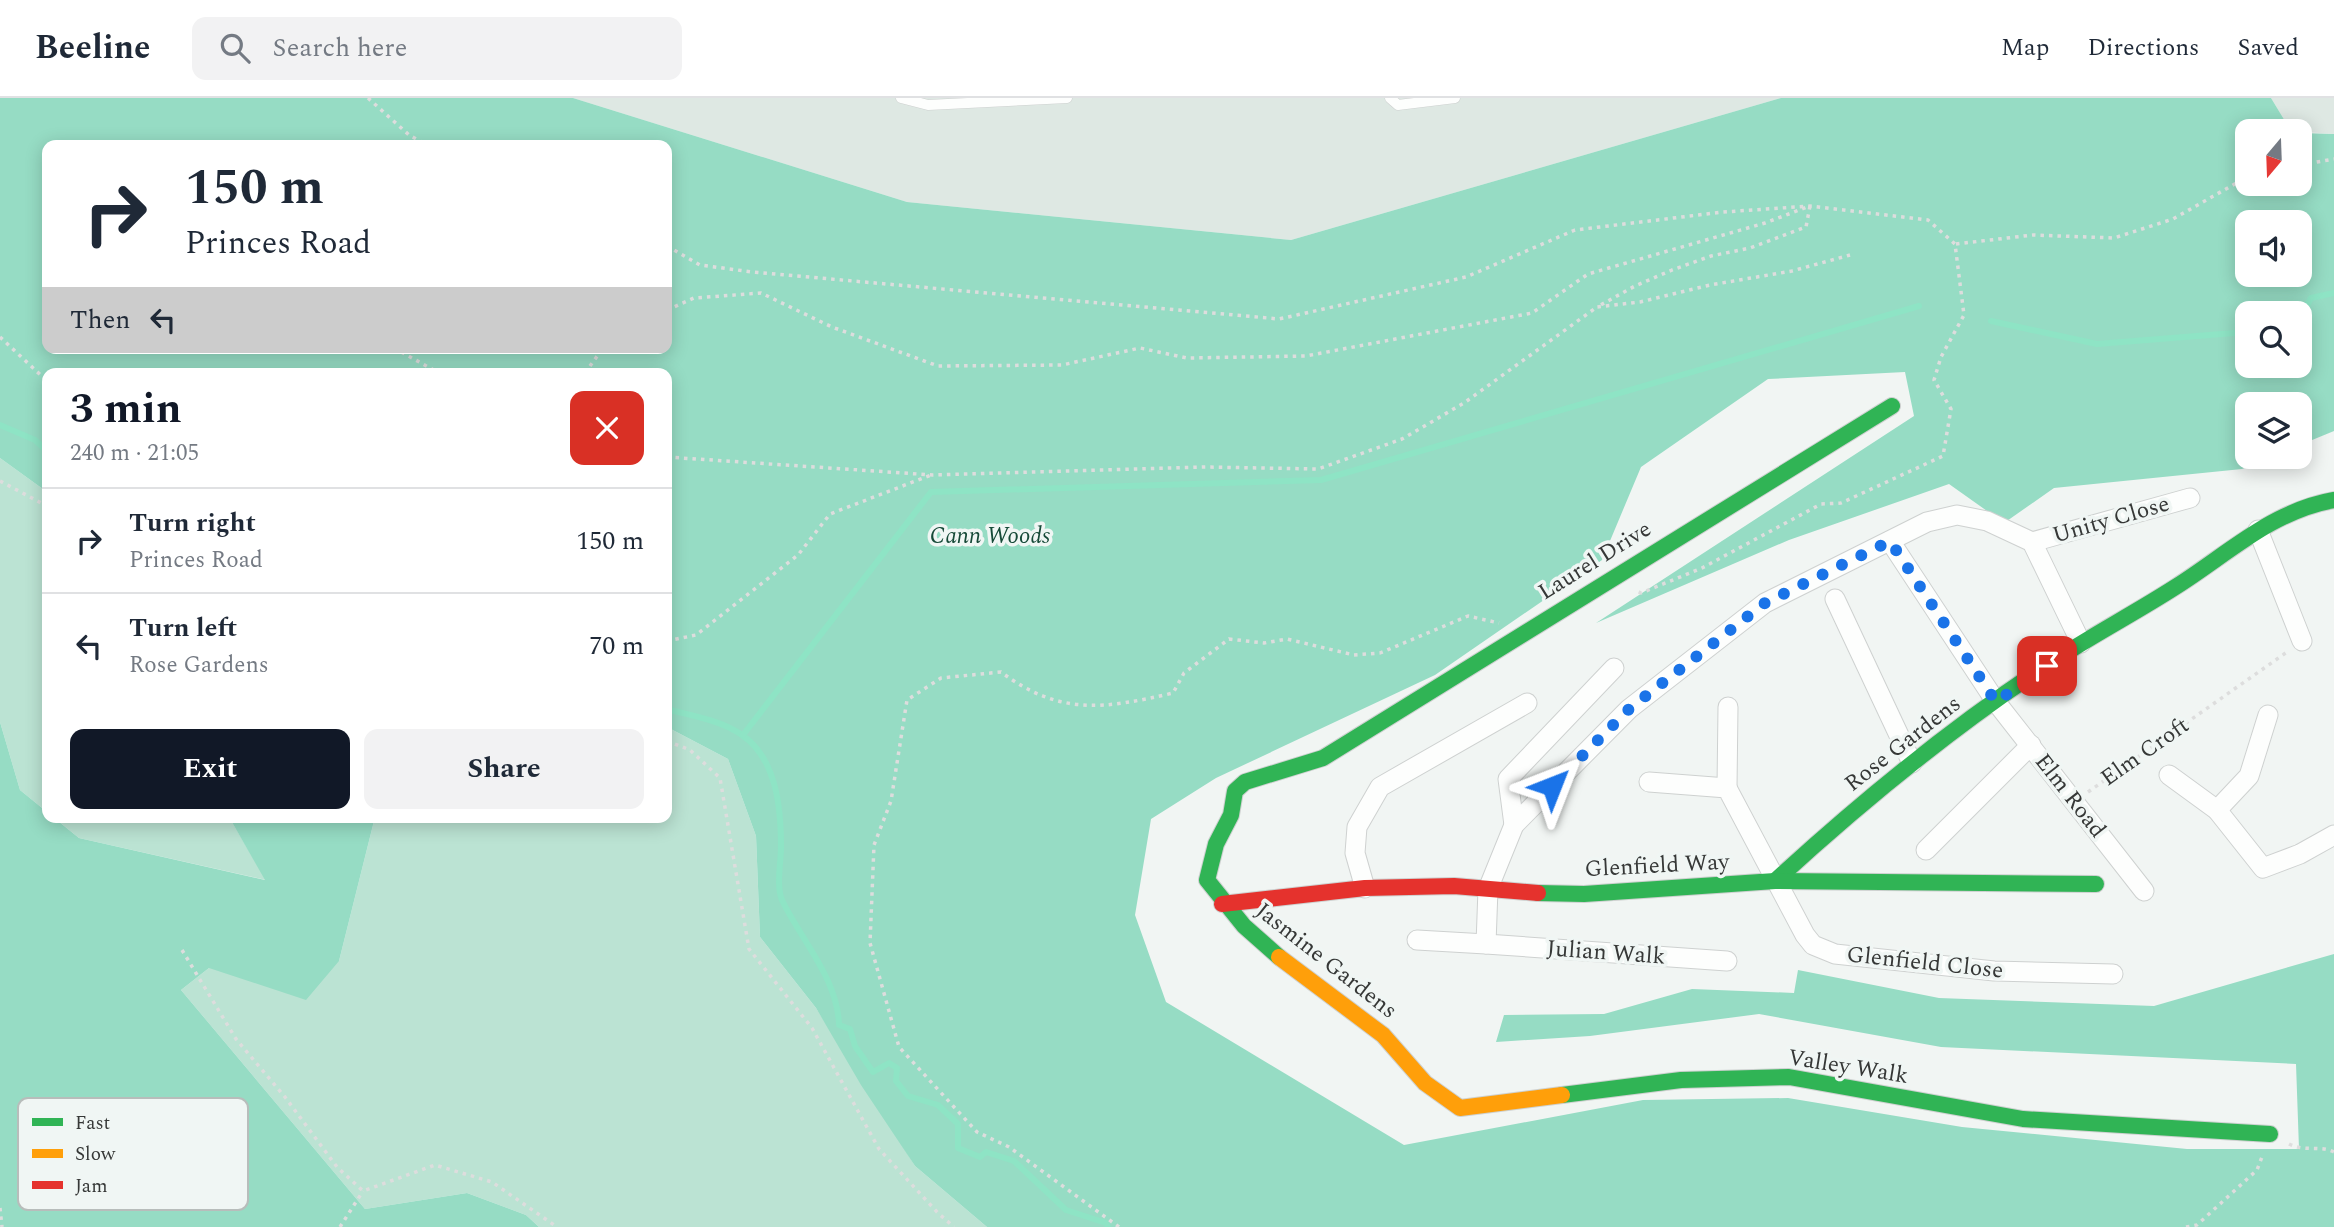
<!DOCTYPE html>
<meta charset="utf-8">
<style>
body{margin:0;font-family:Spectral,serif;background:#f2f2f3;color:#1f2937;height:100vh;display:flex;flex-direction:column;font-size:26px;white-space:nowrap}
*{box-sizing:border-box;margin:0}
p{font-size:23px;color:#747a83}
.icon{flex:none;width:38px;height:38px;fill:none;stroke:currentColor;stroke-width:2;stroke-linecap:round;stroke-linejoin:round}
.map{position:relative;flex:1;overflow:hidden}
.details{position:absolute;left:42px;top:270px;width:630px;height:455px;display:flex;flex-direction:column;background:#fff;border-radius:14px;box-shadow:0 4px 18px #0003}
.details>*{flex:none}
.banner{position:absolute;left:42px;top:42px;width:630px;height:214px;border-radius:14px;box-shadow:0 4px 18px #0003;background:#fff;color:#1f2937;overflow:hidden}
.needle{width:46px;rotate:199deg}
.controls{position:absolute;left:2235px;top:21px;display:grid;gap:14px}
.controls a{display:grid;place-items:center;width:77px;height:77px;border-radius:14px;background:#fff;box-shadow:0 4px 18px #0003;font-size:35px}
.pin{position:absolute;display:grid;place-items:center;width:60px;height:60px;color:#fff;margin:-30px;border-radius:14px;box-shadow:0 4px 10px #0006}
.me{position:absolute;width:77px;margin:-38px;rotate:45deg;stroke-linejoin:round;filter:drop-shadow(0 0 5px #0008)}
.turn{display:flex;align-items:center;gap:24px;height:147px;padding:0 28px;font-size:32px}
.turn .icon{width:91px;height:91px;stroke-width:2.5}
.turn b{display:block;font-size:49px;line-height:60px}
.then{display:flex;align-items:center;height:66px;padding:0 28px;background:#0003;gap:14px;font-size:26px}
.round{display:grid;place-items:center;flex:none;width:74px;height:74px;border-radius:14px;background:#f2f2f3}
.head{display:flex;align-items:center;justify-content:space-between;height:119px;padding:0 28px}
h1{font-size:42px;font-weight:700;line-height:52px;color:#111827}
.primary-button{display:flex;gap:14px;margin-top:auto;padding:14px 28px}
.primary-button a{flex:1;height:80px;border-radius:14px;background:#111827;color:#fff;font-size:28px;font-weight:700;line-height:80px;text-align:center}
.primary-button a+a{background:#f2f2f3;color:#1f2937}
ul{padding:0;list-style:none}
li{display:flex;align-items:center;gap:21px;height:105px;padding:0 28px;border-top:2px solid #e0e1e3}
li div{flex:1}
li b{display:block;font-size:26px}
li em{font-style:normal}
header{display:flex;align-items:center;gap:42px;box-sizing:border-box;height:98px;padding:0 35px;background:#fff;border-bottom:2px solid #e0e1e3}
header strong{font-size:33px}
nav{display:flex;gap:38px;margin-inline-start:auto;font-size:24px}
.search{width:490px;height:63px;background:#f2f2f3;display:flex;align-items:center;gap:18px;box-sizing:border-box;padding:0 24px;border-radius:14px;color:#747a83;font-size:26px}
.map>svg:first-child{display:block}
.built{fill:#dee8e3}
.green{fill:#bbe3d3}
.forest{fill:#96dcc4;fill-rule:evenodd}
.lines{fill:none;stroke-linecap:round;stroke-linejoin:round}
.stream{stroke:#8ee4c5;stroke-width:6}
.lane-casing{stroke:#ced1d0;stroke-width:11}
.street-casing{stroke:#ced1d0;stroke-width:21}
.fast-casing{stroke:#ced1d0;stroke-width:18}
.slow-casing{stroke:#ced1d0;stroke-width:18}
.jam-casing{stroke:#ced1d0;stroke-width:18}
.path{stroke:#ddd;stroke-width:3.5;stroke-dasharray:3.5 5;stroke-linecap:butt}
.lane{stroke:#fdfefd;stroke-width:10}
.street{stroke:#fdfefd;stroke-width:19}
.fast{stroke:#30b455;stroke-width:16}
.slow{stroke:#ff9f0a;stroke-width:16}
.jam{stroke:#e5322d;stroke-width:16}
.route{stroke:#1a73e8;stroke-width:12;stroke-dasharray:0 21.6}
.labels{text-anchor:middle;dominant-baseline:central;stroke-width:7;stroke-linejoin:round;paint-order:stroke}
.street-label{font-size:23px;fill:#363837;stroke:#f0f6f4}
.park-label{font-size:23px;font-style:italic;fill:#164a38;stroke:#f0f6f4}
.key{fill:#f0f6f4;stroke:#b8bdbb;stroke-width:2}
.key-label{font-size:19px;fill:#363837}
</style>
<header>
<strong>Beeline</strong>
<div class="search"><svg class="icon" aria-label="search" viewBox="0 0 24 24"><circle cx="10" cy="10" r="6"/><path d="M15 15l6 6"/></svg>Search here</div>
<nav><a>Map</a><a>Directions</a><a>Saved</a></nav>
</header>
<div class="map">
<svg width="2334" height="1129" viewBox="0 0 2334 1129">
<rect width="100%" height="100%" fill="#f1f5f3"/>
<g class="built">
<polygon points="573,0 1781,0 1291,142 907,104"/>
<polygon points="2271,0 2334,0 2334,36 2291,33"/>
</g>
<g class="green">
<polygon points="0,360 47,394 47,714 20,692 0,624"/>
<polygon points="667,629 728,661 756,738 760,839 816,910 915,1068 987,1129 539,1129 526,1117 467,1095 365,1111 181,892 209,870 339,863 375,719 667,719"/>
<polygon points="53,719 229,719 266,782 79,740"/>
</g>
<g class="forest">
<path d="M0,0H573L907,104L1291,142L1781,0H2271L2291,33H2247V86H2300V35L2334,36V333L2300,347V306H2247V359H2271L2242,371L2054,390L2004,425L1949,386L1789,442L1596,525L1914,318L1905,274L1768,281L1641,369L1602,462L1435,577L1216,680L1151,721L1135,817L1166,904L1404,1047L1643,1002L1788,1000L1962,1029L2187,1051H2299L2296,966L1941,949L1759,916L1590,938L1496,944L1504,917L1604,916L1692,891L1794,895L1798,872L1939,900L2154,908L2334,856V1129H987L915,1068L861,987L816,910L760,839L756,738L728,661L667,629V275H47V394L0,360ZM47,47H667V250H47ZM2247,124H2300V177H2247ZM2247,215H2300V268H2247Z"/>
<polygon points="0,624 20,692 47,714 47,719 53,719 79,740 265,782 229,719 375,719 339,863 306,902 209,870 181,892 365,1111 467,1095 526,1117 539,1129 0,1129"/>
</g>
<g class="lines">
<g class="stream">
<polyline points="2300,220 2311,200 2334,195"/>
<polyline points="1991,223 2097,246 2247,234"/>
<polyline points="0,327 35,342 47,353"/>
<path d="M667,611C692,618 721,622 742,637C777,661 781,711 781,749C781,764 776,788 782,802C801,842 838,881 839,927L850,931L855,948L873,974L889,965L897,970L896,983L908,998L938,1007L958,1026V1050L980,1059L986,1054L1014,1063L1066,1112L1106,1125L1108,1129"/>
<polyline points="743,637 931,394 1321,382 1919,208"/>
</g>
<defs>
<g id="lane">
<polyline points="901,0 928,7 1067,0"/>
<polyline points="1390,0 1398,7 1455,0"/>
</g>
<g id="street">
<polyline points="2258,432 2302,543"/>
<polyline points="1890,443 1996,604 2144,793"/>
<polyline points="2032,444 2190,400"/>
<polyline points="1835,501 1912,665"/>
<polyline points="2169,677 2217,712 2263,770 2300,756 2334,737"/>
<polyline points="1649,684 1727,690 1805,837 1813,847 1835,856 1994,873 2113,876"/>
<polyline points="1727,690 1728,609"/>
<polyline points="2217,712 2249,678 2268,617"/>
<polyline points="1514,727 1508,681 1614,570"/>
<polyline points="1926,752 2031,647"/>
<polyline points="1365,790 1355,755 1357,729 1380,689 1527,605"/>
<polyline points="1417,842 1486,846"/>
<polyline points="1727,863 1486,846 1488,791 1514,727 1629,611 1765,505 1927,424 1957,417 1987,423 2032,444 2081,545"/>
</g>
<g id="fast">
<path d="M1775,783C1859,706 1946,634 2041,571C2085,541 2132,517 2177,488C2229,455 2272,413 2334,402"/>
<polyline points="1538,795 1584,796 1775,783 2096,786"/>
<polyline points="1279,859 1244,828 1207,782 1216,746 1231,717 1235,693 1245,684 1323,660 1892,308"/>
<polyline points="1562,997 1681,982 1789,979 2023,1021 2270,1036"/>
</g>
<polyline id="slow" points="1279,859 1383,937 1425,985 1460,1010 1562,997"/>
<polyline id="jam" points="1222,806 1365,790 1454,788 1538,795"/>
</defs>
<use href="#lane" class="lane-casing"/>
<use href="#street" class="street-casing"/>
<use href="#fast" class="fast-casing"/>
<use href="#slow" class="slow-casing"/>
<use href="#jam" class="jam-casing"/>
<g class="path">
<polyline points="368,0 409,37 427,47"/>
<polyline points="2300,67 2334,61"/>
<polyline points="1956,146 2033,137 2114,140 2173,121 2247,79"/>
<polyline points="667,148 700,167 752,174 1279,221 1466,179 1575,132 1723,114 1810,108 1928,122 1955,146 1964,217 1941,259 1934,282 1951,311 1943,358 1841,405 1821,406 1702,470 1641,495 1637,493"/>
<polyline points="667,212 694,200 761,195 832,229 938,268 1062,267 1140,250 1187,260 1306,258 1532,215 1588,176 1765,125 1810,108 1806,129 1750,150 1711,158 1672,172 1635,188 1597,209 1640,204 1710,187 1792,173 1850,157"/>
<polyline points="0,239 47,283"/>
<polyline points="394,250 439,275"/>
<polyline points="585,275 603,250"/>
<polyline points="667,359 933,377 1206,369 1318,371 1402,341 1464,305 1597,209"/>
<polyline points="0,383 47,408"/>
<polyline points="667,543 696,537 798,457 830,416 931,377"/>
<polyline points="667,643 690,652 720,680 749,851 812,930 879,1051 938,1115 954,1129"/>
<polyline points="2088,694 2287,554"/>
<polyline points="182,852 236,941 285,999 337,1069 363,1093 435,1067 492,1084 557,1129"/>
<path d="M2289,1046C2304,1054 2320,1047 2334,1054"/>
<polyline points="0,1110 2,1129"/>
<polyline points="340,1129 363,1093"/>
<path d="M1119,1129L1009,1049L977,1034L899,949L870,845L874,747L891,703L907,602L941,580L1001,574C1060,618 1104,611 1173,595L1184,575L1229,541L1264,545L1287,541L1354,557L1380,555L1468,518L1499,525"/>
<polyline points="2186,1129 2197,1127 2257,1072 2262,1059"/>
</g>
<use href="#lane" class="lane"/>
<use href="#street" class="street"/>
<use href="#fast" class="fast"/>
<use href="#slow" class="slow"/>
<use href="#jam" class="jam"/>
</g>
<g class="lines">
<polyline class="route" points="1552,688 1629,611 1765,505 1890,443 1996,604 2047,568"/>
</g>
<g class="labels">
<g class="street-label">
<text transform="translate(2111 422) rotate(-16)">Unity Close</text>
<text transform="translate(1595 463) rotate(-32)">Laurel Drive</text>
<text transform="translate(1903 646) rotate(-38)">Rose Gardens</text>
<text transform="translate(2145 654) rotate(-35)">Elm Croft</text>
<text transform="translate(2070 698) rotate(52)">Elm Road</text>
<text transform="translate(1657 768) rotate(-3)">Glenfield Way</text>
<text transform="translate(1606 855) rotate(4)">Julian Walk</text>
<text transform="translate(1326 863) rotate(38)">Jasmine Gardens</text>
<text transform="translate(1925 865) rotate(6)">Glenfield Close</text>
<text transform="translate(1848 969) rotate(9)">Valley Walk</text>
</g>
<g class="park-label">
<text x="990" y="438">Cann Woods</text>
</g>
</g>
<rect x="18" y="1000" width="230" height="112" rx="10" class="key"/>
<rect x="32" y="1020" width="31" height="8" fill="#30b455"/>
<rect x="32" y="1051" width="31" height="9" fill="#ff9f0a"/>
<rect x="32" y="1083" width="31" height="8" fill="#e5322d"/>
<g class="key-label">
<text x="75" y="1031">Fast</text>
<text x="75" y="1062">Slow</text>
<text x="75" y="1094">Jam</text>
</g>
</svg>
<div class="controls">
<a><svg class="needle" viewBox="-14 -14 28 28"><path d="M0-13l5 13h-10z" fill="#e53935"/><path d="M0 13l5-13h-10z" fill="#747a83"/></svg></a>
<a><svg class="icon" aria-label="sound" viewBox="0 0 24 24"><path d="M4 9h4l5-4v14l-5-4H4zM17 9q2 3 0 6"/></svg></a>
<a><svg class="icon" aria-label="search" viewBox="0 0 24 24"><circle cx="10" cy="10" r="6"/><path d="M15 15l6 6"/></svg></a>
<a><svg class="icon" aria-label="layers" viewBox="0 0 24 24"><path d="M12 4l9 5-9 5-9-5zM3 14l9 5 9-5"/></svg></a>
</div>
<div class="pin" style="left:2047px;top:568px;background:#d93025"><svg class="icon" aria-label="arrive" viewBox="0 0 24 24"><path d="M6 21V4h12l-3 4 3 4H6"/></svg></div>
<svg class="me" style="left:1552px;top:688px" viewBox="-20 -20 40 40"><path d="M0-17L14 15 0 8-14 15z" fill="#1a73e8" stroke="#fff" stroke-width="4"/></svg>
<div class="banner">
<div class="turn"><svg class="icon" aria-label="right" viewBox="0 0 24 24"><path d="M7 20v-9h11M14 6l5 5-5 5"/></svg><div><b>150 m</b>Princes Road</div></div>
<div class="then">Then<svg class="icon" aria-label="left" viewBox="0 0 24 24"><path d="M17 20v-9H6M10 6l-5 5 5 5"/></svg></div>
</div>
<section class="details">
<div class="head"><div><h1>3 min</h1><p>240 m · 21:05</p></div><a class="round" style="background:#d93025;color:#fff"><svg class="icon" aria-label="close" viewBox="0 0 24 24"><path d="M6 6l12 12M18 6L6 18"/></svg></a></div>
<ul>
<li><svg class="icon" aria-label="right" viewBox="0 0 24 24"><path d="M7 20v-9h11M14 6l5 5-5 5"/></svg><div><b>Turn right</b><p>Princes Road</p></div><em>150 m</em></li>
<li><svg class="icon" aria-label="left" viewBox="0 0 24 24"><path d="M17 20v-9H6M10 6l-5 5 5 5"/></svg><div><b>Turn left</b><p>Rose Gardens</p></div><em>70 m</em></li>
</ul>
<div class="primary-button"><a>Exit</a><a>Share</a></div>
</section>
</div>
